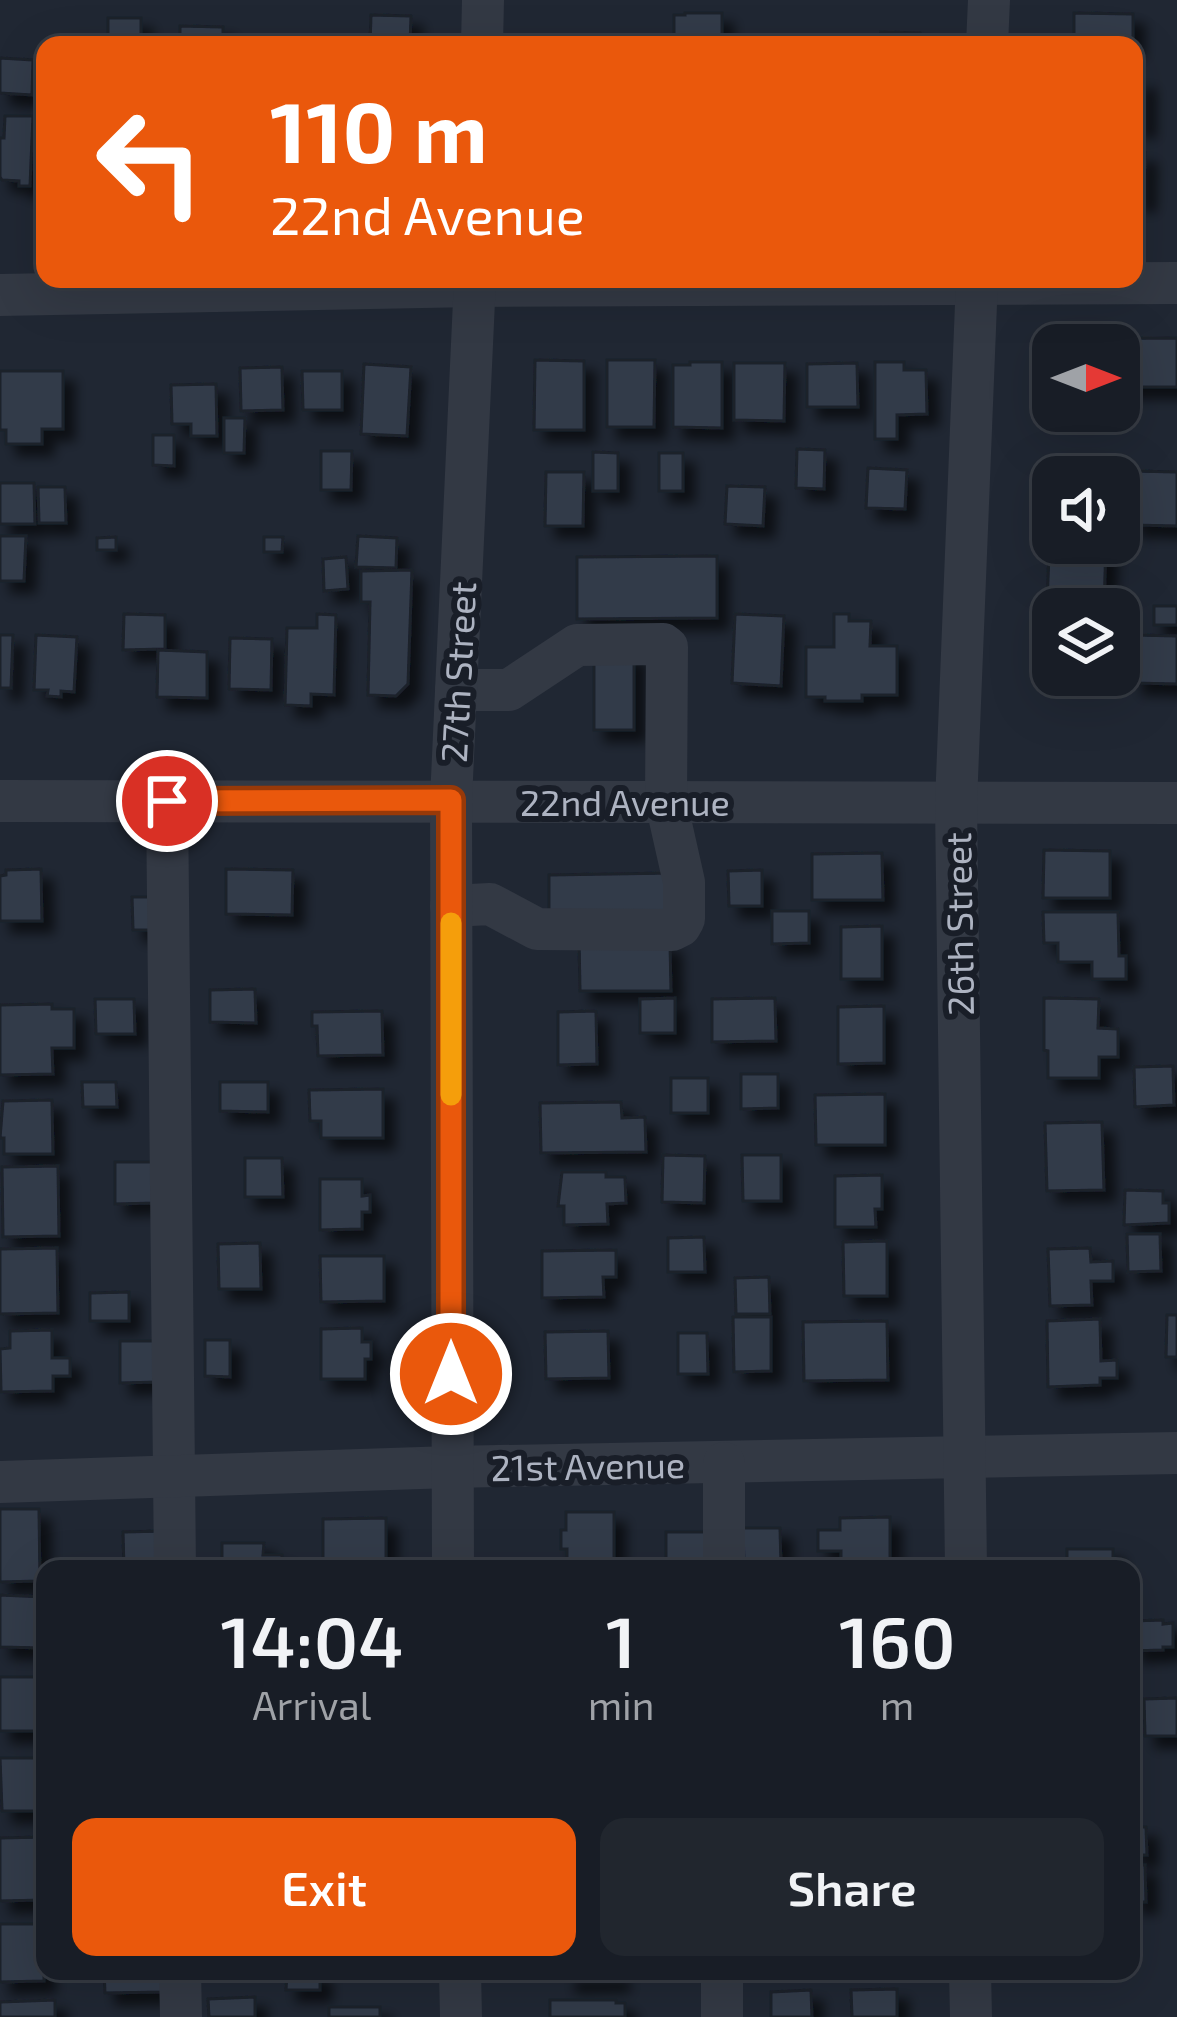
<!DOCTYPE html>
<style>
body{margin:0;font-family:"Exo 2",sans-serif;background:#21262e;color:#f1f3f6;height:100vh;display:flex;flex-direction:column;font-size:45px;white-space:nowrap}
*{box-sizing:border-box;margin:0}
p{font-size:39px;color:#9fa2a7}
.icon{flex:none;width:66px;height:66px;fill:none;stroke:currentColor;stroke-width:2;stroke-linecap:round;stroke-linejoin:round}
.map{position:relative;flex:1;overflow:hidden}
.details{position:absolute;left:36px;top:1560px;width:1104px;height:420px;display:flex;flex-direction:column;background:#181d26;border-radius:24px;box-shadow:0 12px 48px #0002,0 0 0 3px #363b43}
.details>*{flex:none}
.hud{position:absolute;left:36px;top:36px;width:1107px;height:252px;border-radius:24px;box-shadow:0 12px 48px #0002,0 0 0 3px #363b43;background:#ea580c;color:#fff;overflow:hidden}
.needle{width:78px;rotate:90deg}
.tools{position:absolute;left:1032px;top:324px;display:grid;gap:24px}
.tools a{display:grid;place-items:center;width:108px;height:108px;border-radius:24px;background:#181d26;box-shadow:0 12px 48px #0002,0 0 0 3px #363b43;font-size:60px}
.pin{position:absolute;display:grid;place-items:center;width:102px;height:102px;color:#fff;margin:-51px;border:6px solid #fff;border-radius:50%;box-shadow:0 3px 12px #0007}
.me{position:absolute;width:132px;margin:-66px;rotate:0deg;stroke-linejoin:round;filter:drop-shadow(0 0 9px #0008)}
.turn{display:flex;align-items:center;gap:42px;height:252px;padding:0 36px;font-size:54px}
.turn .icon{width:156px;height:156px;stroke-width:2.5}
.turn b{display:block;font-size:84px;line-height:102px}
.eta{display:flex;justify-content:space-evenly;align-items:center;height:204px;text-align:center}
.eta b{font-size:72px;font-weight:600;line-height:84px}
.primary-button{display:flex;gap:24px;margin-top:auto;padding:24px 36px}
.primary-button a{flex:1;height:138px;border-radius:24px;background:#ea580c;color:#fff;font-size:48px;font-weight:600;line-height:138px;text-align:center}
.primary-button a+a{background:#21262e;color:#f1f3f6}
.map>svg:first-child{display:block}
.building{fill:#323a4a;stroke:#1b202a;stroke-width:3;filter:url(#shadow)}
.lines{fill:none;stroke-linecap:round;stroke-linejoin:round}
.minor{stroke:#333944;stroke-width:42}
.route-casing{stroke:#983908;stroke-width:30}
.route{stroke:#ea580c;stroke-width:21}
.slow{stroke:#f59e0b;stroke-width:21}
.labels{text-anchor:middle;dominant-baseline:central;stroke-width:12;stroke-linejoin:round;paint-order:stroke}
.street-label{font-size:36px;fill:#adb3c1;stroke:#191e28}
</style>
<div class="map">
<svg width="1177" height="2017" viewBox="0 0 1177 2017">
<defs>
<filter id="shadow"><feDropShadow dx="11" dy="11" stdDeviation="6" flood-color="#0009"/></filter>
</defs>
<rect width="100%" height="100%" fill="#202733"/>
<g class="building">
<polygon points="685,13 722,13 722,42 685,42 685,39 674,39 674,15 685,15"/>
<polygon points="1074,13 1133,14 1133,45 1074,45"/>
<polygon points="371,15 411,16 410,45 370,45"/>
<rect x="108" y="18" width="33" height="27"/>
<polygon points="180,26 223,27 223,45 180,45"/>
<polygon points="881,32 920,33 920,45 880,45"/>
<polygon points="782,38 782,45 746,45 746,39"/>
<polygon points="0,58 33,60 32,95 0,93"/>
<rect x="1134" y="79" width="10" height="47"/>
<polygon points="5,116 33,116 30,186 19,186 19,181 2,180 0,177 0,138 4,138"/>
<polygon points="1134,152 1145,153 1144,200 1134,200"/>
<polygon points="1177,338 1177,387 1119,387 1119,345 1057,345 1057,339"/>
<polygon points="535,360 584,361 584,430 534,430"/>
<polygon points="607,360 655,360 654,427 607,427"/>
<polygon points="690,362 722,362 722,428 673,427 673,365 690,365"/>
<polygon points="875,362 904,362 904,370 926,370 927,414 897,415 897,439 875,439"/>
<polygon points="734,363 785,363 784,421 734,420"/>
<polygon points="857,363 858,407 807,407 807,364"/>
<polygon points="364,364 411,367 407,436 361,434"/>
<polygon points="282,367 283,410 241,411 240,368"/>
<polygon points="0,371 63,371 63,429 42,429 42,444 6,444 6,430 0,430"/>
<polygon points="302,371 342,371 342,410 303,410"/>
<polygon points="216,384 217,436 191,436 191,424 172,424 171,385"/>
<polygon points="224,418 245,418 244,453 224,453"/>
<polygon points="153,435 174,435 174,466 153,465"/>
<polygon points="797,449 825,450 824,489 796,488"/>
<polygon points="321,451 352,451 351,490 321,490"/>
<polygon points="593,452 618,453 618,491 593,491"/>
<rect x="659" y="453" width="24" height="38"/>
<polygon points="868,468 907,470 905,509 866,508"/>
<polygon points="1131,471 1177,472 1177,526 1130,525"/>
<polygon points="546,472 584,472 583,526 545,526"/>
<polygon points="0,483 34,483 35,524 0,524"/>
<polygon points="727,486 765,487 763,526 725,524"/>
<polygon points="38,487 65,487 66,523 39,523"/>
<polygon points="1050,531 1053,531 1053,543 1106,543 1104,609 1053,609 1053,626 1046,626"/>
<polygon points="0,536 26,536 24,581 0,581"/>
<polygon points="358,536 397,538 396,568 356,567"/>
<polygon points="116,537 116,550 97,550 97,538"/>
<polygon points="264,537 283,537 282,552 264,552"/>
<polygon points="717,556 717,618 577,619 577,557"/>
<polygon points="346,557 348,589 324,591 323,559"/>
<polygon points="412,570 408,684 396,696 368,695 370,602 361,602 361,571"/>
<rect x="1154" y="606" width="23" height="19"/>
<polygon points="124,614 165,615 165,649 123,650"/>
<polygon points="317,614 336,615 334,695 311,694 311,706 285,705 287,628 317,628"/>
<polygon points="735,614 784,616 781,686 732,683"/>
<polygon points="834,614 849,614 849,621 871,621 870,646 897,646 897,695 862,695 862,701 825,701 825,697 806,697 806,647 834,647"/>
<polygon points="0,635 13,635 11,688 0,688"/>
<polygon points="36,635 77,637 74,692 61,691 61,697 47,696 48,690 34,690"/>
<polygon points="1134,635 1177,636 1177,684 1132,683"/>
<polygon points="230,638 272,639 271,690 229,689"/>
<polygon points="158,650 207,652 207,698 157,697"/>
<rect x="594" y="652" width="40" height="78"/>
<polygon points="1044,850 1110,851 1110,898 1043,898"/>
<polygon points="882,853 883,900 812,900 812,854"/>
<polygon points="41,869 42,921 0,921 0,876 6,875 6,870"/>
<polygon points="226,869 293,870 292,915 226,914"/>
<polygon points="762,870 762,906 729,906 728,871"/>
<polygon points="673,873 674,911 549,913 549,875"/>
<polygon points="132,897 155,897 157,930 133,930"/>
<polygon points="772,911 809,911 809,943 772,944"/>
<polygon points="1043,912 1118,912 1119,956 1126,956 1126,979 1092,979 1092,962 1058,962 1058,943 1044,943"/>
<polygon points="882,926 882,979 841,979 841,927"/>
<polygon points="579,937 670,942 671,991 580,991"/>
<polygon points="255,989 256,1023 210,1022 210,990"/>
<polygon points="675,998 675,1033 640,1033 640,999"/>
<polygon points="775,998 776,1041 712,1042 712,999"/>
<polygon points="1044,998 1099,999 1098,1028 1118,1029 1118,1057 1099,1057 1099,1078 1048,1078 1048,1051 1044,1050"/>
<polygon points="95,999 134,999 135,1034 96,1034"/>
<polygon points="52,1004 52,1009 74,1009 74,1048 52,1048 53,1074 0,1075 0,1005"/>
<polygon points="884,1006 884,1063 838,1064 838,1007"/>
<polygon points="382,1011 383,1055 318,1056 317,1026 312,1026 312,1012"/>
<polygon points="596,1011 597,1064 558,1065 558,1012"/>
<polygon points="1173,1066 1174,1105 1135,1107 1134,1067"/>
<polygon points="741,1074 778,1074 778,1108 741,1109"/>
<rect x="671" y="1078" width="37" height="35"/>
<polygon points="82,1082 116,1082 117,1107 83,1107"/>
<polygon points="220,1082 268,1082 268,1112 220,1111"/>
<polygon points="383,1089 383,1138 321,1138 321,1121 310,1121 309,1090"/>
<polygon points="885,1094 885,1145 816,1145 815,1095"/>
<polygon points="52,1100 53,1154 4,1154 4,1138 0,1138 3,1101"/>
<polygon points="621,1102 622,1118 645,1117 646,1152 541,1153 540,1103"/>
<polygon points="1102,1122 1104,1190 1047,1191 1045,1123"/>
<polygon points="663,1155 705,1156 704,1203 662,1202"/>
<polygon points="742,1155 781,1155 781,1201 743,1201"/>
<polygon points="245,1158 282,1158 283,1197 245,1197"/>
<polygon points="115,1162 155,1162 156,1203 115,1204"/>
<polygon points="58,1166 59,1236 3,1237 2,1167"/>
<polygon points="562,1172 606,1172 606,1177 625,1177 626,1203 607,1204 608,1224 564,1225 564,1206 558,1206"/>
<polygon points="882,1175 882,1209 875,1209 876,1227 835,1227 835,1176"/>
<polygon points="320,1179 362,1179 362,1196 370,1195 370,1212 362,1212 362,1229 320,1230"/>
<polygon points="1125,1190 1163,1191 1163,1203 1169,1203 1169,1223 1124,1225"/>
<polygon points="1127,1234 1160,1234 1161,1271 1128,1272"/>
<polygon points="704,1237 705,1272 668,1272 668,1238"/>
<polygon points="887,1241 887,1296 844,1296 843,1242"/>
<polygon points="260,1243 261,1289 219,1289 218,1244"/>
<polygon points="57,1248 58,1313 0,1314 0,1249"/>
<polygon points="1090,1248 1091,1262 1113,1261 1113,1281 1091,1281 1092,1305 1050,1306 1048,1249"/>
<polygon points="616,1250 616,1277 603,1277 604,1297 542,1298 542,1251"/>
<polygon points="320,1256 384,1256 384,1301 321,1302"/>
<polygon points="769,1277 770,1314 736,1314 735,1278"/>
<polygon points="129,1292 129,1321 90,1321 90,1293"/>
<polygon points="1167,1315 1177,1315 1177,1357 1166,1357"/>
<polygon points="733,1317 771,1317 771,1371 734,1372"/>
<polygon points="1100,1319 1101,1361 1117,1360 1117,1378 1100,1378 1100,1385 1048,1387 1047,1321"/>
<polygon points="887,1321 888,1380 804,1381 803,1322"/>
<polygon points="362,1328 362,1342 371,1342 371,1359 365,1359 365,1379 321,1379 321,1329"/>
<polygon points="52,1330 52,1358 70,1358 70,1376 53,1376 53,1391 1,1392 0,1349 10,1348 10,1331"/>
<polygon points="608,1331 609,1378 546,1379 545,1332"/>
<polygon points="678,1333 707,1333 708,1374 678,1374"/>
<polygon points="205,1340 230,1340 230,1377 205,1376"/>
<polygon points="120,1341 159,1341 160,1382 120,1383"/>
<polygon points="0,1509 39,1509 40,1581 0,1582"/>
<polygon points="566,1512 614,1512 614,1564 567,1564 567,1549 561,1549 561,1530 566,1530"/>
<polygon points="890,1517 890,1564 841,1564 841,1551 818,1551 818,1530 840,1530 840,1518"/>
<polygon points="386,1518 386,1562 323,1563 323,1519"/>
<polygon points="743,1528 780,1528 781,1564 744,1565"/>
<polygon points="166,1531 167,1569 124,1569 123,1532"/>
<rect x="666" y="1532" width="44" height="36"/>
<polygon points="222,1543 264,1543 263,1555 282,1555 282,1569 222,1569"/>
<rect x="1067" y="1549" width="46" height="20"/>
<polygon points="0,1595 44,1597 42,1648 0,1647"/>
<polygon points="1163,1620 1163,1624 1173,1623 1173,1647 1163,1647 1163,1650 1131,1651 1131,1621"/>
<rect x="0" y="1677" width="43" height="54"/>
<polygon points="1177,1698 1177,1736 1145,1736 1144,1699"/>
<polygon points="0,1758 45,1758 45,1811 2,1811"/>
<polygon points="1131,1827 1146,1827 1147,1855 1131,1855"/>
<polygon points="45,1837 45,1900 0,1901 0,1838"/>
<polygon points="1131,1865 1145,1865 1146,1902 1131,1902"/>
<polygon points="0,1924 44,1924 44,1981 0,1982"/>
<polygon points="104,1971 165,1971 165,1992 105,1993"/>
<polygon points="287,1971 320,1971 320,1990 286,1990"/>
<polygon points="565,1971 618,1971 618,1980 565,1981"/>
<polygon points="897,1989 897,2017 852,2017 851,1990"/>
<polygon points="811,1990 812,2017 771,2017 771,1992"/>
<polygon points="255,1997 255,2017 209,2017 208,1999"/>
<polygon points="55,2000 55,2017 0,2017 0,2002"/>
<polygon points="550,2000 616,2000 616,2003 625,2003 625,2017 550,2017"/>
<rect x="329" y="2007" width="51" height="10"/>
</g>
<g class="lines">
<g class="minor">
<polyline points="482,45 483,0"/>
<polyline points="987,45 989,0"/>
<polyline points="0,295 475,286 1177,283"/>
<polyline points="0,801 1177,803"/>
<polyline points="167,801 175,1569"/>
<polyline points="451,906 490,904 537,929 672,930 680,926 684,919 684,882 666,802 667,647 663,644 577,645 509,690 456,690"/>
<polyline points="0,1482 451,1467 1177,1453"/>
<polyline points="453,1569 451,800 475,279"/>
<polyline points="724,1569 724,1463"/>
<polyline points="966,1569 956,803 977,279"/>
<polyline points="180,1971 181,2017"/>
<polyline points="460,1971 461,2017"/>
<polyline points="970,1971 971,2017"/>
<polyline points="722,2017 722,1971"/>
</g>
</g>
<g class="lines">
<defs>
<polyline id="route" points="167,801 451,800 451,1374"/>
</defs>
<use href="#route" class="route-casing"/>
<use href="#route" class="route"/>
<polyline class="slow" points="451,923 451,1095"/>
</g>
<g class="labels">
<g class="street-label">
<text transform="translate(457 672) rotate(-87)">27th Street</text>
<text x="625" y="801">22nd Avenue</text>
<text transform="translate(958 924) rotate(-91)">26th Street</text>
<text transform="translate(588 1465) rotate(-1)">21st Avenue</text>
</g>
</g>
</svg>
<div class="tools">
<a><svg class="needle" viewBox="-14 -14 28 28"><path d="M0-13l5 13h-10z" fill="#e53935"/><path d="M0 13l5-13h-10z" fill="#9fa2a7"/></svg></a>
<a><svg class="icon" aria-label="sound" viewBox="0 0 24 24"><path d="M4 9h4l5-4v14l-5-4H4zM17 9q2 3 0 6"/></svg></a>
<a><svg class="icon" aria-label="layers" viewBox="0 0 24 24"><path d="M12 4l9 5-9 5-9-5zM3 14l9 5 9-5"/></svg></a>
</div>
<div class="pin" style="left:167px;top:801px;background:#d93025"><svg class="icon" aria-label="arrive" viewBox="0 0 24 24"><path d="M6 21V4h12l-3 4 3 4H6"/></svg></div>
<svg class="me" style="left:451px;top:1374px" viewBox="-20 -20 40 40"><circle r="17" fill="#ea580c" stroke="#fff" stroke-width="3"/><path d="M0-11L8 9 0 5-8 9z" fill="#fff"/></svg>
<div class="hud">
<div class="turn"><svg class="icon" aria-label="left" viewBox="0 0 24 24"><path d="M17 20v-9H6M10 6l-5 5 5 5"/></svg><div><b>110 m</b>22nd Avenue</div></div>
</div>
<section class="details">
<div class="eta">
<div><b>14:04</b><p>Arrival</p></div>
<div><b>1</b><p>min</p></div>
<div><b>160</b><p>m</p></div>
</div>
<div class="primary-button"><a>Exit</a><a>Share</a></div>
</section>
</div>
